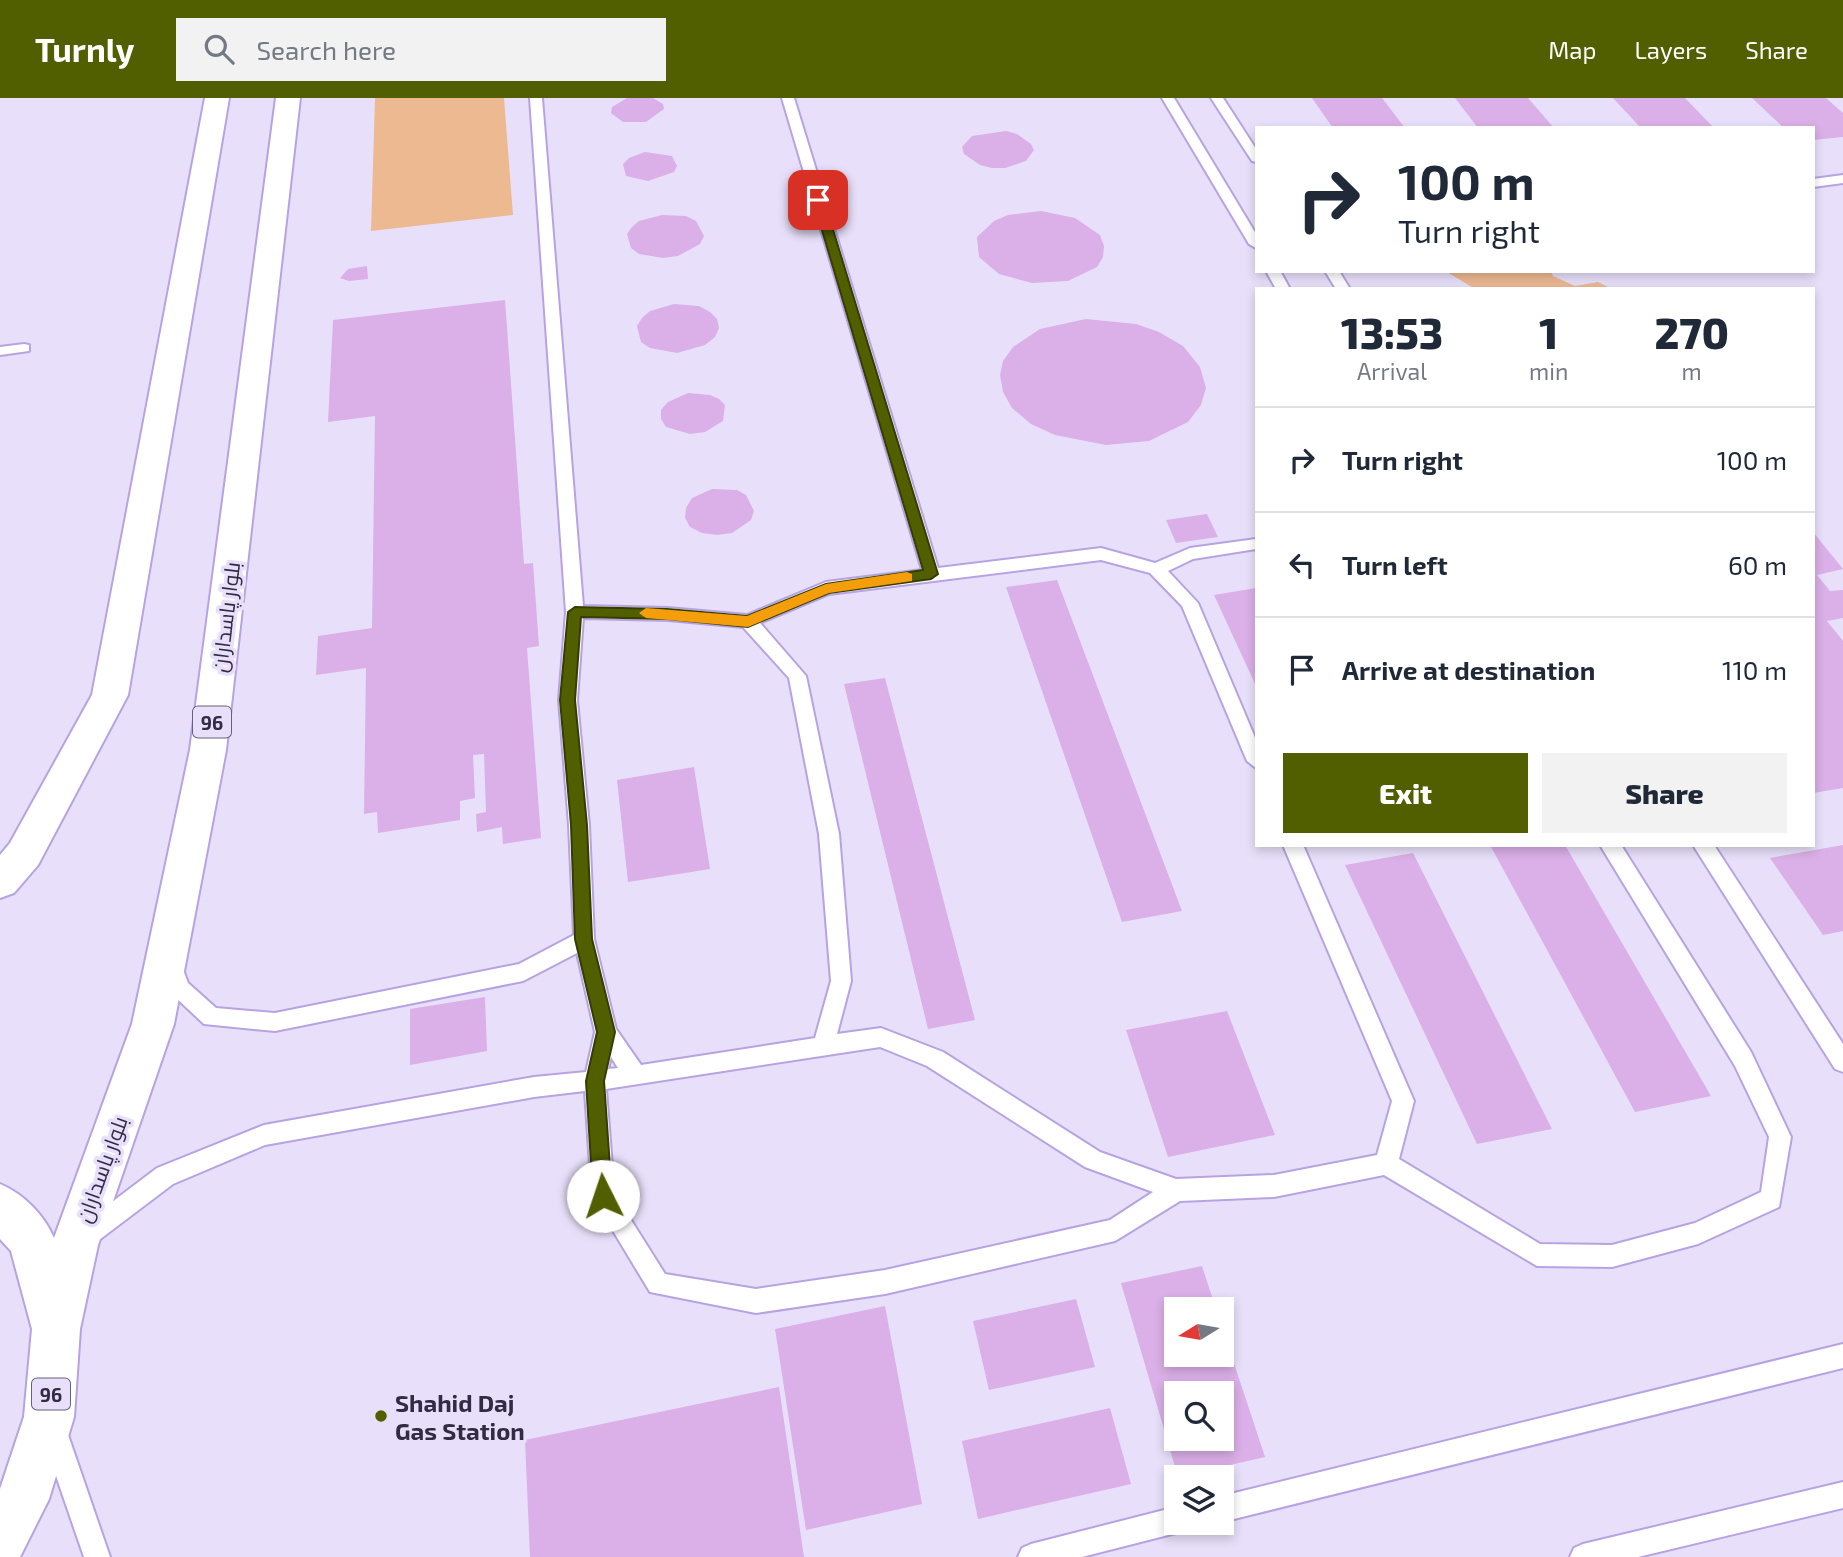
<!DOCTYPE html>
<meta charset="utf-8">
<style>
body{margin:0;font-family:"Exo 2",Cairo,sans-serif;background:#f2f2f3;color:#1f2937;height:100vh;display:flex;flex-direction:column;font-size:26px;white-space:nowrap}
*{box-sizing:border-box;margin:0}
p{font-size:23px;color:#747a83}
.icon{flex:none;width:38px;height:38px;fill:none;stroke:currentColor;stroke-width:2;stroke-linecap:round;stroke-linejoin:round}
.map{position:relative;flex:1;overflow:hidden}
.panel{position:absolute;left:1255px;top:189px;width:560px;height:560px;display:flex;flex-direction:column;background:#fff;border-radius:0px;box-shadow:0 4px 10px #0003}
.panel>*{flex:none}
.guide{position:absolute;left:1255px;top:28px;width:560px;height:147px;border-radius:0px;box-shadow:0 4px 10px #0003;background:#fff;color:#1f2937;overflow:hidden}
.needle{width:46px;rotate:259deg}
.fabs{position:absolute;left:1164px;top:1199px;display:grid;gap:14px}
.fabs a{display:grid;place-items:center;width:70px;height:70px;border-radius:0px;background:#fff;box-shadow:0 4px 10px #0003;font-size:35px}
.pin{position:absolute;display:grid;place-items:center;width:60px;height:60px;color:#fff;margin:-30px;border-radius:14px;box-shadow:0 4px 10px #0006}
.me{position:absolute;width:77px;margin:-38px;rotate:356deg;stroke-linejoin:round;filter:drop-shadow(0 0 5px #0008)}
.turn{display:flex;align-items:center;gap:24px;height:147px;padding:0 28px;font-size:32px}
.turn .icon{width:91px;height:91px;stroke-width:2.5}
.turn b{display:block;font-size:49px;line-height:60px}
.eta{display:flex;justify-content:space-evenly;align-items:center;height:119px;text-align:center}
.eta b{font-size:42px;font-weight:800;line-height:49px}
.button{display:flex;gap:14px;margin-top:auto;padding:14px 28px}
.button a{flex:1;height:80px;border-radius:0px;background:#515f00;color:#fff;font-size:28px;font-weight:800;line-height:80px;text-align:center}
.button a+a{background:#f2f2f3;color:#1f2937}
ul{padding:0;list-style:none}
li{display:flex;align-items:center;gap:21px;height:105px;padding:0 28px;border-top:2px solid #e0e1e3}
li div{flex:1}
li b{display:block;font-size:26px}
li em{font-style:normal}
header{display:flex;align-items:center;gap:42px;box-sizing:border-box;height:98px;padding:0 35px;background:#515f00;color:#fff}
header strong{font-size:33px}
nav{display:flex;gap:38px;margin-inline-start:auto;font-size:24px}
.search{width:490px;height:63px;background:#f2f2f3;display:flex;align-items:center;gap:18px;box-sizing:border-box;padding:0 24px;border-radius:0px;color:#747a83;font-size:26px}
.map>svg:first-child{display:block}
.green{fill:#ecb991}
.building{fill:#dbafe7;fill-rule:evenodd}
.lines{fill:none;stroke-linecap:round;stroke-linejoin:round}
.lane-casing{stroke:#b7a3e1;stroke-width:4}
.highway-casing{stroke:#b7a3e1;stroke-width:4}
.lane{fill:#fff;fill-rule:evenodd}
.highway{fill:#fff;fill-rule:evenodd}
.route{fill:#515f00;stroke:#353e00;stroke-width:2}
.slow{fill:#f59e0b}
.poi-dot{fill:#515f00;stroke:#e8e0fa;stroke-width:2.5}
.labels{text-anchor:middle;dominant-baseline:central;stroke-width:7;stroke-linejoin:round;paint-order:stroke}
.shield{fill:#e8e0fa;stroke:#69617b;stroke-width:2}
.shield-label{font-size:19px;font-weight:bold;fill:#332b44}
.street-label{font-size:21px;fill:#332b44;stroke:#e8e0fa}
.near-poi-label{font-size:24px;font-weight:bold;fill:#332b44;stroke:#e8e0fa;text-anchor:start}
</style>
<header>
<strong>Turnly</strong>
<div class="search"><svg class="icon" aria-label="search" viewBox="0 0 24 24"><circle cx="10" cy="10" r="6"/><path d="M15 15l6 6"/></svg>Search here</div>
<nav><a>Map</a><a>Layers</a><a>Share</a></nav>
</header>
<div class="map">
<svg width="1843" height="1459" viewBox="0 0 1843 1459">
<rect width="100%" height="100%" fill="#e8e0fa"/>
<g class="green">
<polygon points="375,0 504,0 513,117 371,133"/>
<polygon points="1551,173 1553,178 1575,188 1598,184 1612,191 1475,191 1447,174"/>
</g>
<g class="building">
<polygon points="627,0 653,0 663,6 664,11 646,24 623,24 611,15 612,9"/>
<polygon points="1312,0 1382,0 1405,30 1333,30"/>
<polygon points="1455,0 1528,0 1554,30 1478,30"/>
<polygon points="1613,0 1685,0 1714,30 1641,30"/>
<polygon points="1752,0 1826,0 1843,15 1843,39 1813,42 1813,30 1784,30"/>
<polygon points="1006,33 1017,36 1031,46 1034,52 1026,63 1005,70 992,70 980,67 964,56 962,49 972,38"/>
<polygon points="645,54 672,58 677,68 674,74 648,83 626,78 623,66 629,60"/>
<polygon points="1041,113 1075,120 1100,137 1104,148 1103,159 1097,169 1068,183 1032,185 999,176 979,159 977,139 994,123 1008,117"/>
<polygon points="662,117 686,118 696,123 704,138 700,146 678,158 663,160 639,156 631,150 627,136 632,129 639,123"/>
<polygon points="367,168 368,181 349,183 340,180 348,171"/>
<polygon points="505,202 524,466 533,465 539,548 527,550 541,740 503,746 502,729 477,734 476,716 486,714 484,656 473,657 475,700 460,703 460,722 378,735 377,714 364,716 366,570 316,577 318,538 372,530 375,318 328,324 333,222"/>
<polygon points="674,206 699,208 710,214 717,221 719,230 715,239 705,247 677,255 650,250 641,244 637,228 642,220 650,213"/>
<polygon points="1086,221 1136,226 1159,234 1183,248 1200,269 1206,290 1201,307 1188,324 1149,343 1106,347 1055,337 1031,326 1012,310 1003,294 1000,277 1003,263 1013,249 1040,231"/>
<polygon points="688,295 710,297 719,301 725,307 723,323 705,334 690,336 666,329 661,321 661,312 668,304"/>
<polygon points="712,391 737,392 746,397 754,413 751,422 732,435 717,437 702,435 690,429 685,420 686,410 692,400"/>
<polygon points="1207,416 1218,439 1176,445 1166,422"/>
<polygon points="1813,434 1843,471 1817,477 1830,493 1843,492 1843,520 1827,523 1843,543 1843,690 1813,695"/>
<polygon points="1057,482 1182,813 1122,824 1006,489"/>
<polygon points="1256,490 1256,588 1214,497"/>
<polygon points="885,580 975,922 928,931 844,586"/>
<polygon points="694,669 710,771 628,784 617,682"/>
<polygon points="1490,747 1565,747 1711,998 1635,1014"/>
<polygon points="1843,747 1843,833 1823,837 1770,760"/>
<polygon points="1413,755 1552,1031 1477,1046 1345,767"/>
<polygon points="485,899 487,953 410,967 410,911"/>
<polygon points="1227,913 1275,1037 1168,1059 1126,932"/>
<path d="M1202,1168L1216,1211H1176V1256H1222V1229L1265,1359L1178,1379L1121,1185ZM1176,1295H1222V1340H1176Z"/>
<polygon points="1076,1201 1095,1269 989,1292 973,1223"/>
<polygon points="885,1208 922,1406 806,1432 775,1231"/>
<polygon points="779,1289 804,1459 530,1459 525,1342"/>
<polygon points="1110,1310 1131,1386 978,1421 962,1343"/>
</g>
<g class="lines">
<defs>
<g id="lane">
<path d="M530,0H542L583,508L668,510L747,517L826,484L922,472L782,0H794L938,470L1101,450L1155,465L1190,450L1256,441V451L1193,461L1168,473L1198,505L1256,642V670L1247,663L1182,508L1150,475L1101,462L829,496L760,525L806,578L839,736L851,883L837,936L881,930L943,954L1100,1054L1176,1081L1274,1077L1377,1057L1392,1003L1283,747H1303L1414,1003L1399,1061L1540,1146L1612,1147L1695,1125L1761,1094L1769,1039L1735,968L1600,747H1621L1751,954L1791,1039L1779,1109L1698,1146L1612,1169L1537,1168L1384,1077L1274,1099L1180,1103L1115,1143L885,1196L756,1215L650,1194L592,1098L585,993L534,999L265,1047L173,1086L95,1145L87,1148L79,1145L75,1137L79,1129L157,1070L264,1027L534,979L586,974L595,934L577,855L523,883L275,933L204,926L172,896L162,867L165,861L172,858L179,861L188,885L216,910L275,915L519,866L574,837L569,727L559,602L566,514ZM583,520L668,522L743,529L789,580L819,736L831,883L815,940L641,967L616,931L594,841L589,727L577,602ZM880,949L927,968L1085,1069L1153,1094L1110,1122L885,1172L756,1191L665,1176L614,1095L606,991ZM611,959L618,970L608,971Z"/>
<polygon points="1162,0 1174,0 1256,136 1256,150 1249,146"/>
<polygon points="1211,0 1223,0 1256,51 1256,64 1252,63"/>
<polygon points="1843,77 1843,85 1813,89 1813,81"/>
<polygon points="1266,173 1280,173 1290,191 1276,191"/>
<polygon points="1325,173 1339,173 1350,191 1336,191"/>
<polygon points="24,246 29,247 29,253 0,257 0,249"/>
<polygon points="1693,747 1714,747 1843,946 1843,974 1835,971"/>
<polygon points="1843,1246 1843,1270 1222,1424 1222,1398"/>
<polygon points="54,1321 63,1325 67,1334 110,1459 84,1459 41,1334 45,1325"/>
<polygon points="1843,1384 1843,1410 1638,1459 1570,1459 1574,1450 1583,1446"/>
<polygon points="1176,1409 1176,1424 1188,1424 1185,1431 1176,1435 1082,1459 1018,1459 1022,1450 1031,1446"/>
</g>
<g id="highway">
<polygon points="205,0 229,0 128,597 38,767 14,795 0,800 0,757 10,745 92,597"/>
<path d="M276,0H300L226,652L174,926L98,1147L80,1231L74,1319L49,1401L20,1459H0V1391L24,1319L32,1231L11,1153L0,1141V1086C24,1096 44,1117 54,1140L132,926L190,652Z"/>
</g>
</defs>
<use href="#lane" class="lane-casing"/>
<use href="#highway" class="highway-casing"/>
<use href="#lane" class="lane"/>
<use href="#highway" class="highway"/>
</g>
<polygon class="route" points="818,98 824,102 938,476 931,481 829,495 748,529 667,521 581,519 575,602 587,727 592,841 615,934 604,983 612,1098 610,1104 603,1107 596,1104 593,1098 586,983 597,934 575,841 571,727 560,602 568,514 575,509 667,511 747,518 826,486 923,472 813,102"/>
<polygon class="slow" points="907,474 912,476 912,483 829,495 748,529 646,520 639,515 646,510 747,518 826,486"/>
<circle class="poi-dot" cx="381" cy="1318" r="7"/>
<g class="labels">
<g class="shield">
<rect x="193" y="608.5" width="38" height="31" rx="5"/>
<rect x="32" y="1280.5" width="38" height="31" rx="5"/>
</g>
<g class="shield-label">
<text x="212" y="624">96</text>
<text x="51" y="1296">96</text>
</g>
<g class="street-label">
<text transform="translate(225 519) rotate(-83)">بلوار پاسداران</text>
<text transform="translate(101 1071) rotate(-70)">بلوار پاسداران</text>
</g>
<g class="near-poi-label">
<text x="395" y="1304">Shahid Daj<tspan x="395" dy="28">Gas Station</tspan></text>
</g>
</g>
</svg>
<div class="fabs">
<a><svg class="needle" viewBox="-14 -14 28 28"><path d="M0-13l5 13h-10z" fill="#e53935"/><path d="M0 13l5-13h-10z" fill="#747a83"/></svg></a>
<a><svg class="icon" aria-label="search" viewBox="0 0 24 24"><circle cx="10" cy="10" r="6"/><path d="M15 15l6 6"/></svg></a>
<a><svg class="icon" aria-label="layers" viewBox="0 0 24 24"><path d="M12 4l9 5-9 5-9-5zM3 14l9 5 9-5"/></svg></a>
</div>
<div class="pin" style="left:818px;top:102px;background:#d93025"><svg class="icon" aria-label="arrive" viewBox="0 0 24 24"><path d="M6 21V4h12l-3 4 3 4H6"/></svg></div>
<svg class="me" style="left:603px;top:1098px" viewBox="-20 -20 40 40"><circle r="19" fill="#fff"/><path d="M0-13L10 11 0 6-10 11z" fill="#515f00"/></svg>
<div class="guide">
<div class="turn"><svg class="icon" aria-label="right" viewBox="0 0 24 24"><path d="M7 20v-9h11M14 6l5 5-5 5"/></svg><div><b>100 m</b>Turn right</div></div>
</div>
<section class="panel">
<div class="eta">
<div><b>13:53</b><p>Arrival</p></div>
<div><b>1</b><p>min</p></div>
<div><b>270</b><p>m</p></div>
</div>
<ul>
<li><svg class="icon" aria-label="right" viewBox="0 0 24 24"><path d="M7 20v-9h11M14 6l5 5-5 5"/></svg><div><b>Turn right</b></div><em>100 m</em></li>
<li><svg class="icon" aria-label="left" viewBox="0 0 24 24"><path d="M17 20v-9H6M10 6l-5 5 5 5"/></svg><div><b>Turn left</b></div><em>60 m</em></li>
<li><svg class="icon" aria-label="arrive" viewBox="0 0 24 24"><path d="M6 21V4h12l-3 4 3 4H6"/></svg><div><b>Arrive at destination</b></div><em>110 m</em></li>
</ul>
<div class="button"><a>Exit</a><a>Share</a></div>
</section>
</div>
